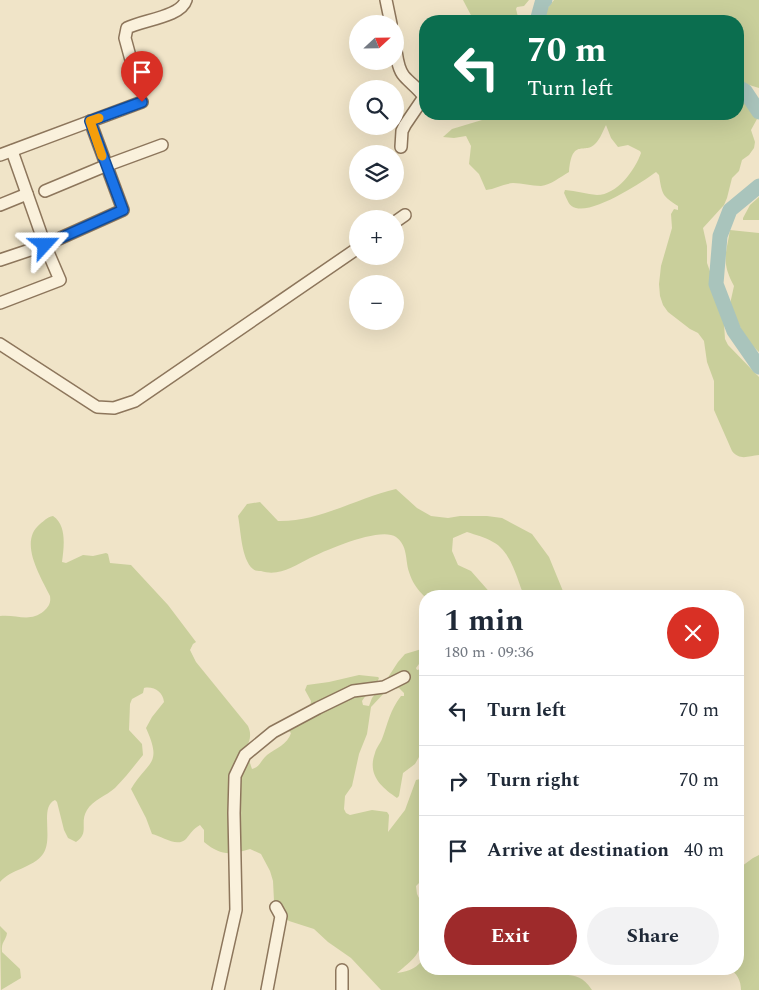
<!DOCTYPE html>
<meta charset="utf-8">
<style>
body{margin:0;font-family:Spectral,serif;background:#f2f2f3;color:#1f2937;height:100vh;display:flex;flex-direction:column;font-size:19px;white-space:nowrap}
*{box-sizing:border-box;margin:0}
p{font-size:16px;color:#747a83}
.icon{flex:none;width:28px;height:28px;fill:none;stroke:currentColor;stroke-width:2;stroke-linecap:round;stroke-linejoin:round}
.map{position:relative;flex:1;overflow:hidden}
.side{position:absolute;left:419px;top:590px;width:325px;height:385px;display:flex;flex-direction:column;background:#fff;border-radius:20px;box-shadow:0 5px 20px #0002}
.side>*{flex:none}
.top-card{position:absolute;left:419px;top:15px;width:325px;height:105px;border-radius:20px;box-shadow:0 5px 20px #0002;background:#0b6e4f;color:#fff;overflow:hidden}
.needle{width:32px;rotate:68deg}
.controls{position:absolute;left:349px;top:15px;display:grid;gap:10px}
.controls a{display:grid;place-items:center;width:55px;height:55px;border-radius:50%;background:#fff;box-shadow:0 5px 20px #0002;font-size:25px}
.pin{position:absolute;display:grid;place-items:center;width:42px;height:42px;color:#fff;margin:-51px -21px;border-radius:50% 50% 50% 0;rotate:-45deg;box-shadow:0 0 5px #0007}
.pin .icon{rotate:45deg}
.me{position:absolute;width:55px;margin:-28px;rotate:66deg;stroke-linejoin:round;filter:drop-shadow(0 0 4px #0008)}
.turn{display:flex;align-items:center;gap:18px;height:105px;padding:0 25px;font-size:22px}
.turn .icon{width:65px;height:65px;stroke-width:2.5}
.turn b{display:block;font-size:35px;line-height:42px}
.round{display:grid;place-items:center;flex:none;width:52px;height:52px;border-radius:26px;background:#f2f2f3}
.head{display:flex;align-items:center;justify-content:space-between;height:85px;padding:0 25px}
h1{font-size:30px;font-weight:700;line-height:38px}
.button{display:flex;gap:10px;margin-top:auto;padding:10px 25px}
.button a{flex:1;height:58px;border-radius:30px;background:#9e2a2b;color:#fff;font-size:20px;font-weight:700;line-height:58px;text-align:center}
.button a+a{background:#f2f2f3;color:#1f2937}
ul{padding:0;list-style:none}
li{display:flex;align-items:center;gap:15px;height:70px;padding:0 25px;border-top:1px solid #e0e1e3}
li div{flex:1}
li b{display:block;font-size:19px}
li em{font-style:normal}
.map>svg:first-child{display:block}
.green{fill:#c9cf9b}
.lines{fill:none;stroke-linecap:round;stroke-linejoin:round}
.river{stroke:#a9c4bc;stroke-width:15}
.minor-casing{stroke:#8d765c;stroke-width:14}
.minor{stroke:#faf1dc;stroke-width:11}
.route-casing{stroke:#114b97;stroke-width:12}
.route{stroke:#1a73e8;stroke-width:9}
.slow{stroke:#f59e0b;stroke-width:9}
</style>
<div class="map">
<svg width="759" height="990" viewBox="0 0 759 990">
<rect width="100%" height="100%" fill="#f0e4c8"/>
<g class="green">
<polygon points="463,0 529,0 524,6 517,7 516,9 519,21 474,21"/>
<polygon points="554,0 759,0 759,88 746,84 738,79 738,21 543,21 544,13"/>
<path d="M738,95L754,109L757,119L751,130L755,142L754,148L749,155L742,160L739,171L732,178L727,198L724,205L703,228L707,246V263L723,308L725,339L728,345L759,377V455C748,456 740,461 732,451L714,410V381L707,362L704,341L698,333L690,329L668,312L663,305L660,296L659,284L661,266L672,228L671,214L674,209L678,210V206C662,196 662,194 659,175L656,172C641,183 595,213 576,208C569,207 567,199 564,193L565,190C576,191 587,194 597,195C617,195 635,170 641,153L640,151L628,145L618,147L611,138L606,125C603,131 600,139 596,143C585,156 572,136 569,172C560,177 551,185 541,186C531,186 522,183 513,183C503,184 495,189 486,190L479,174L469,164L471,146L466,136L454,138L443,137L452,129L482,120L490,114H738Z"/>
<polygon points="759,197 759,220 743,220 743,218 750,205"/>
<path d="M730,230L759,233V352L746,340L730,304L734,286C721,262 726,255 730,230Z"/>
<path d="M396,489L417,508L431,516L448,518L460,516H487L502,518L532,534L549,557L565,596H524C517,579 511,551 493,542C485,537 476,535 467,532L453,538L452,551L458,565L471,571L493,596L425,597C417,589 412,582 409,572C405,559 408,546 396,537C381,526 326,550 310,558C294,566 279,577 261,571C258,571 255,571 253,569C241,559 241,530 238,516L247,504L260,502L278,521C319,522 357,498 396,489Z"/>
<path d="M53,516C67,525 64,547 62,562L66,563L83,555L93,556L106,553L108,554L110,563L131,565L168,605L196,642L193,644L190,650L196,662L248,726C254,739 246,747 240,758L249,760L252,769C260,767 261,760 267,755C275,749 288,744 291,733L286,728L310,707L311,701L305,690L307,685L329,682L359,675L378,677L379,678C377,685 367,693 362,701L363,705L369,706L372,698L385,682L398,662L405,654L425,648V662L419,664L416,668L417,670L425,668V761L422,757H419L415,764L403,773L399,796L397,798C381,787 367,775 375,753C376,748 380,744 382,739C388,723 390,710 401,696H404V693L399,688L386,691L371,707L367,734L359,754L352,786L345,796L344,809L346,813L350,815L372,810L387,812L389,815L388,832L405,810L416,780L420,779L425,783V874L423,879L416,886L417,894L423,906C418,917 421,919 422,930C423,954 413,959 397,973C410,971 418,968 425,956V969H544C554,984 575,963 592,990H381L351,958L328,942L314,929L289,921L280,914L274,901L273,881L270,871L261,854L250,849C230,855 221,856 204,842V830L200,825C192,830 192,832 186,839C177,848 162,836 152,834L146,818L131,789C148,760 163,766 146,728L152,717L164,702C163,692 154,686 144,688L143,693L132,699L130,704L129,730L142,744L143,755C134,766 125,778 115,788C106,796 93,800 87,810C79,823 90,833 76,842L68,838L64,830L57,802L55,800C39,807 54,838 43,854C33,868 11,869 0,882V616C16,614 30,623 44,611C49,606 51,603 50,596C41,577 18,542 40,524C44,521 47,517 53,516Z"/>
<path d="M759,855V990H741C741,981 737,972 728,969H738V869L753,858Z"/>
<path d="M0,926L7,933C6,941 1,941 2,952L20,969L21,978L1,990Z"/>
</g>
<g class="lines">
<g class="river">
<polyline points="537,21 542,3 545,0"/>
<polyline points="738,87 745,91 759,112"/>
<polyline points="759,186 730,210 720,236 716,284 734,331 759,367"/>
</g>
<defs>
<g id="minor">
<polyline points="386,0 391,24"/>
<path d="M395,45C397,55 397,68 404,76C411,84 419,89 424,97L405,125L402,131L401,147"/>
<path d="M131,60L125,38L127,28C142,20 181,17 186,0"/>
<polyline points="0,155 142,102"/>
<polyline points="45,191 105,166 162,145"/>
<polyline points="0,205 27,194"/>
<polyline points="395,222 405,215"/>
<polyline points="0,260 45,245 123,210 90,121"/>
<polyline points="0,303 60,280 45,245 12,151"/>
<polyline points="0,344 97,407 114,408 135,401 358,248"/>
<polyline points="342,970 342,990"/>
<polyline points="218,990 236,910 234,813 235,776 245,755 273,732 318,708 353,691 384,687 404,677"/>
<polyline points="267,990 281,916 276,907"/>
</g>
</defs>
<use href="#minor" class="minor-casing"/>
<use href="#minor" class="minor"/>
</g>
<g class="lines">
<defs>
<polyline id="route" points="45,245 123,210 90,121 142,102"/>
</defs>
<use href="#route" class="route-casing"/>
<use href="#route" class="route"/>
<polyline class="slow" points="99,118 90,121 102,156"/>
</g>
</svg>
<div class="controls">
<a><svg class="needle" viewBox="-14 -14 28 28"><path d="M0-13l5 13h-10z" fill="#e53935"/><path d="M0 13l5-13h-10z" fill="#747a83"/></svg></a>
<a><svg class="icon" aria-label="search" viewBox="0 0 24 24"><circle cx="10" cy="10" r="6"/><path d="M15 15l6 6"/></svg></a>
<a><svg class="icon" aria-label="layers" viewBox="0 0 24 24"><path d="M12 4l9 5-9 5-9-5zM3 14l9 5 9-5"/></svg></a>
<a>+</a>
<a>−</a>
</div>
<div class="pin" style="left:142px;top:102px;background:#d93025"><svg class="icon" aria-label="arrive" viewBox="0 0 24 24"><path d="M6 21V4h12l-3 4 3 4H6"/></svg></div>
<svg class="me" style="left:45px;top:245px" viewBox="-20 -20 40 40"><path d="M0-17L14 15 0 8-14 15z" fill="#1a73e8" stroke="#fff" stroke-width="4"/></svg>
<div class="top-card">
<div class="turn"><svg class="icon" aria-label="left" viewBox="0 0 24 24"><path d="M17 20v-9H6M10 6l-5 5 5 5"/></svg><div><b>70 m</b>Turn left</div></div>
</div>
<section class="side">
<div class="head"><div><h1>1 min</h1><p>180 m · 09:36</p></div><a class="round" style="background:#d93025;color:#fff"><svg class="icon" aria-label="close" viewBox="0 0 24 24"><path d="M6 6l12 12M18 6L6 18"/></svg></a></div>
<ul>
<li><svg class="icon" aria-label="left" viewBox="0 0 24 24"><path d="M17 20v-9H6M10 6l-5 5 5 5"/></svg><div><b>Turn left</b></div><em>70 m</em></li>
<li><svg class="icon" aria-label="right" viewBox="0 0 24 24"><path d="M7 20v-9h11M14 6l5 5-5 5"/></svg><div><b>Turn right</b></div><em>70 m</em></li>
<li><svg class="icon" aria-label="arrive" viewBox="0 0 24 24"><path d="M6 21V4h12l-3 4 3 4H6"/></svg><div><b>Arrive at destination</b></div><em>40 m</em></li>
</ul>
<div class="button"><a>Exit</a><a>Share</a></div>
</section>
</div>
